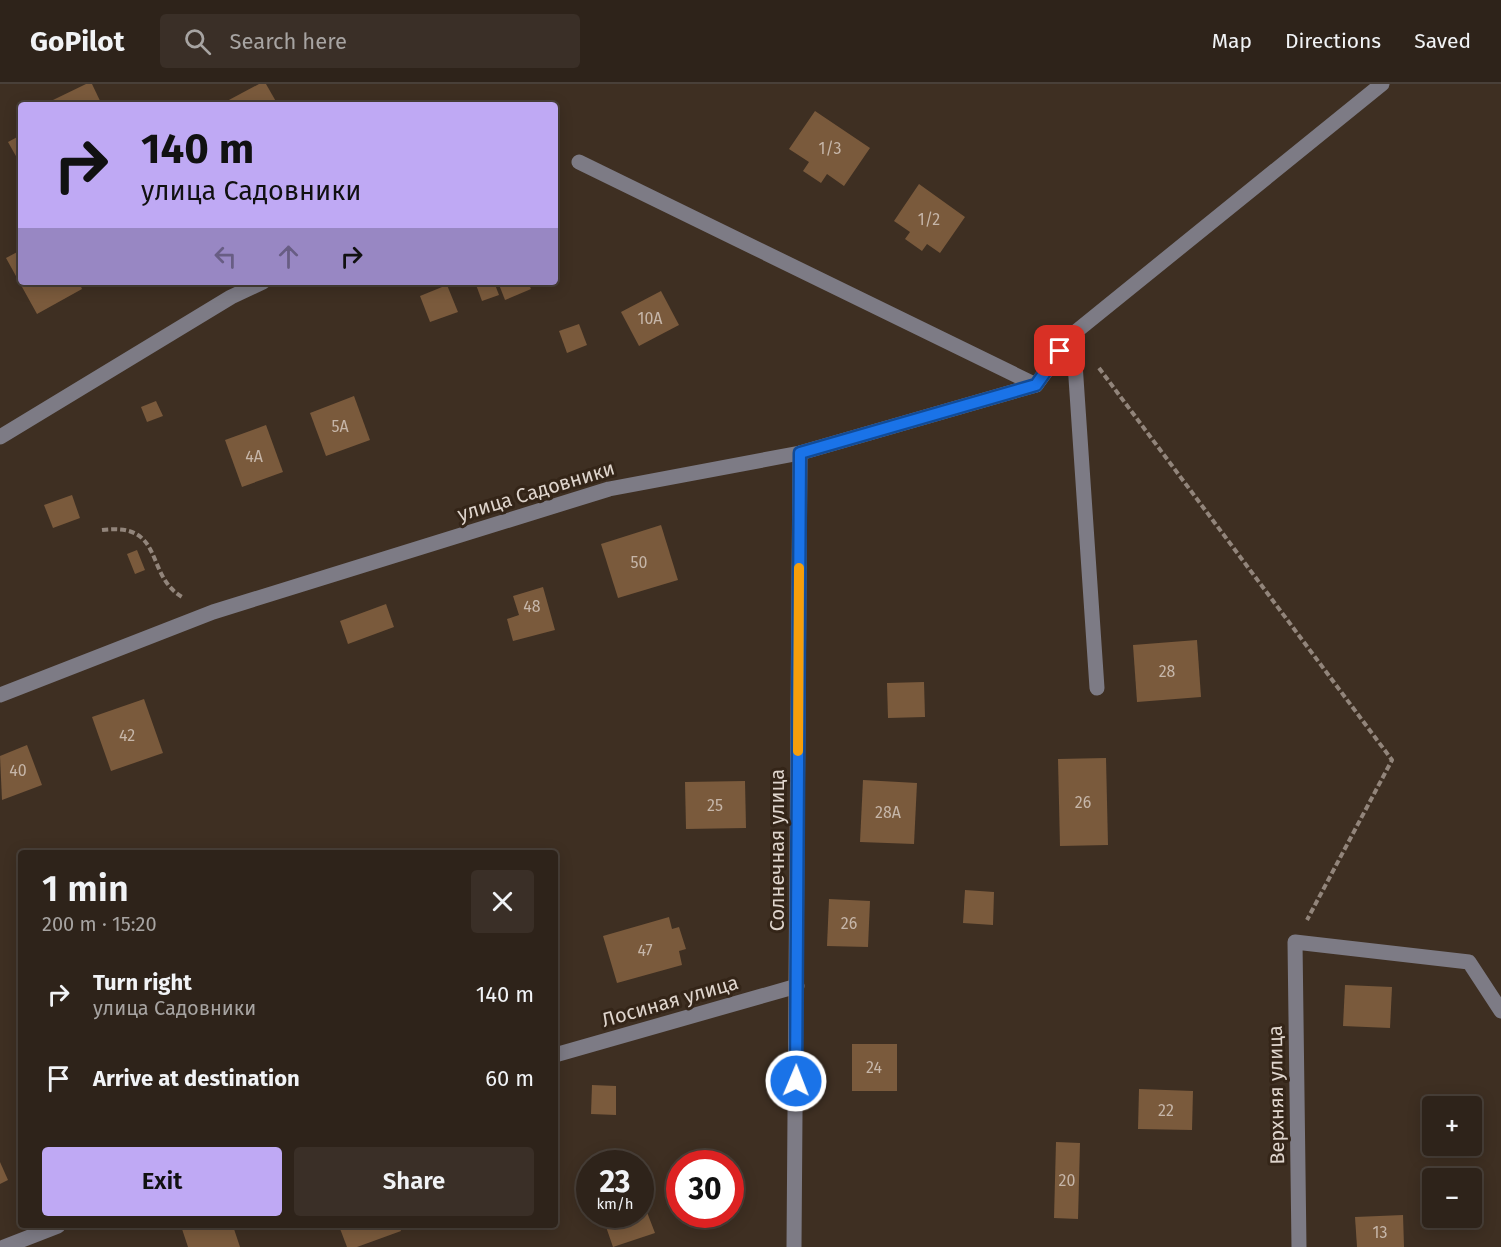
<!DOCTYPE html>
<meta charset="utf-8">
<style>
body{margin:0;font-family:"Fira Sans",sans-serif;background:#3a2f27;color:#f1f3f6;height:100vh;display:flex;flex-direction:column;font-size:22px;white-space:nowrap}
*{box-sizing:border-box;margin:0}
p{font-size:20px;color:#a7a4a2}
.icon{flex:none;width:33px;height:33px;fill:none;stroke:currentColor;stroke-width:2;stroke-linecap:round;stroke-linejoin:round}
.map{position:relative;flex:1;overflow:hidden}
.panel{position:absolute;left:18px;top:766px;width:540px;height:378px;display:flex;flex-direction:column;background:#2e231a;border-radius:6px;box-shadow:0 3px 15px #0003,0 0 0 2px #494039}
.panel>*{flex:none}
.top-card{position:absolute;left:18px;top:18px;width:540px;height:183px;border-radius:6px;box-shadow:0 3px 15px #0003,0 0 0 2px #494039;background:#bfa9f4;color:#111;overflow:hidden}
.controls{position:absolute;left:1422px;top:1012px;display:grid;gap:12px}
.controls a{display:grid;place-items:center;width:60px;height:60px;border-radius:6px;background:#2e231a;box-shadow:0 3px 15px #0003,0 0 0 2px #494039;font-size:30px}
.speed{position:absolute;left:576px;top:1066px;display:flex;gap:12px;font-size:30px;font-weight:700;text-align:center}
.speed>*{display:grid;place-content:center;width:78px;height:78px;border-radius:50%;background:#2e231a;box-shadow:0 3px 15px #0003,0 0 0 2px #494039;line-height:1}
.speed small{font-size:15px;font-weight:400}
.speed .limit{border:9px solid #d22;background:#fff;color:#111}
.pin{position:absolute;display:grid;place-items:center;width:51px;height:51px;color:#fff;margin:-26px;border-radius:12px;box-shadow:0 3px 9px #0006}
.me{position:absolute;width:66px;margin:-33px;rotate:1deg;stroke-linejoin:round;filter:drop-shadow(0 0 4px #0008)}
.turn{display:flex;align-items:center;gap:21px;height:126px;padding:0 24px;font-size:27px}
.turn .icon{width:78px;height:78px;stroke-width:2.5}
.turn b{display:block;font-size:42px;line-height:51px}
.lanes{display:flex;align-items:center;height:57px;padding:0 24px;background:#0003;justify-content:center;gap:30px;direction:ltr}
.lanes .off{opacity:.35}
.round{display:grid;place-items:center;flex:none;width:63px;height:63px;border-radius:6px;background:#3a2f27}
.headline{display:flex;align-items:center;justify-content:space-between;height:102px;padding:0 24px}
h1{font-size:36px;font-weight:600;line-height:45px}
.action{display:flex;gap:12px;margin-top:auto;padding:12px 24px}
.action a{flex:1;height:69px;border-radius:6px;background:#bfa9f4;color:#111;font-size:24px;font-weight:600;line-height:69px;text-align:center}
.action a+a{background:#3a2f27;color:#f1f3f6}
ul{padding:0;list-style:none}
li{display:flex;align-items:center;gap:18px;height:84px;padding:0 24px}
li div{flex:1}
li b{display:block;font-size:22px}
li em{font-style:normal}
header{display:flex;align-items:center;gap:36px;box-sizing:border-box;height:84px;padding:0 30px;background:#2e231a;border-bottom:2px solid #494039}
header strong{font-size:28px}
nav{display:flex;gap:33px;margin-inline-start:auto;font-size:21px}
.search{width:420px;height:54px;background:#3a2f27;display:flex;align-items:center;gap:15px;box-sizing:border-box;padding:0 21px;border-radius:6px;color:#a7a4a2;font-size:22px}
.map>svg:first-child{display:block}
.building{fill:#7a5a3c}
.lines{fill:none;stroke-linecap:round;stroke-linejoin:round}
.path{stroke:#92857b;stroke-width:4;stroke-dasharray:6 3;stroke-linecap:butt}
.minor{stroke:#7d7b85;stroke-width:15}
.route-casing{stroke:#114b97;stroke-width:15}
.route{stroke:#1a73e8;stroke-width:10}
.slow{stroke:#f59e0b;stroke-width:10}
.labels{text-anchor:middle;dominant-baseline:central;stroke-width:6;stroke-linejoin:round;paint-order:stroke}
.number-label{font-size:16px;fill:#c6b6a9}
.street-label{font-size:20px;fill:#dfd5cd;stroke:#342518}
</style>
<header>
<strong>GoPilot</strong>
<div class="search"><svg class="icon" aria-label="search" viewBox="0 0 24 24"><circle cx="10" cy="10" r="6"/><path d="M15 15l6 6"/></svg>Search here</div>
<nav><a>Map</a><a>Directions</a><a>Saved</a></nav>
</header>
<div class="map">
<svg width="1501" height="1163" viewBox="0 0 1501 1163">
<rect width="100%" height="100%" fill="#3e2f22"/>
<g class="building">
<polygon points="86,0 92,0 102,21 55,21 53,16"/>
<polygon points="259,0 266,0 278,21 229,21 227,17"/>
<polygon points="815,27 870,64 844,102 827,90 821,99 803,87 809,78 789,65"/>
<polygon points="21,51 21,81 8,58"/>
<polygon points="919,100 965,133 940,169 927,160 922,167 905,155 910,148 894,137"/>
<polygon points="21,166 21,198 79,198 82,205 37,230 6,174"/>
<polygon points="475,198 494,198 499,211 482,217"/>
<polygon points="498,198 528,198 531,205 505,216"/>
<polygon points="447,201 458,228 430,238 420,212"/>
<polygon points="661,207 679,241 639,262 621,228"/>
<polygon points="579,240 587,261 567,269 559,247"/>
<polygon points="354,312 370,356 326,372 310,329"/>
<polygon points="156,317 163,332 147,338 141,323"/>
<polygon points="266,341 283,388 242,403 225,356"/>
<polygon points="72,411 80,434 53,444 44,421"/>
<polygon points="661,441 678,496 618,514 601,460"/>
<polygon points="137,466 145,486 135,490 127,470"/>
<polygon points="543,503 555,546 513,557 507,535 519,531 513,512"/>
<polygon points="386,520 394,543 348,560 340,537"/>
<polygon points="1197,556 1201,613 1137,618 1133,561"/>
<polygon points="924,598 925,633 888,634 887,599"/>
<polygon points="144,615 163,669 111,687 92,633"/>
<polygon points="27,661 42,701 2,716 0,672"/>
<polygon points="1106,674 1108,761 1060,762 1058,675"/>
<polygon points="863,696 917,699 914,760 860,758"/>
<polygon points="745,697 746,744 686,745 685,698"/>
<polygon points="965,806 994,808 993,841 963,839"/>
<polygon points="829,815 870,817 868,863 827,862"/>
<polygon points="669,833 672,845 679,843 686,865 679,867 682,881 617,899 603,852"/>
<polygon points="1345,901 1392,903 1390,944 1343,942"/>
<rect x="852" y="960" width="45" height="47"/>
<polygon points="592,1001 616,1002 616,1031 591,1030"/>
<polygon points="1139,1005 1193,1007 1192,1046 1138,1045"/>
<polygon points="1056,1058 1080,1059 1078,1135 1054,1134"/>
<polygon points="0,1078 8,1096 0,1100"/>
<polygon points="645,1123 655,1149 613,1163 604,1137 621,1131 640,1131 640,1124"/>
<polygon points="1403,1131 1404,1163 1357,1163 1355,1133"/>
<polygon points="181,1142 233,1142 240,1163 188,1163"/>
<polygon points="339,1142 399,1142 401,1147 357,1163 347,1163"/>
</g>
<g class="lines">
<g class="path">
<polyline points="1099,284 1392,676 1307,836"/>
<path d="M102,446C167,438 143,492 184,514"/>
</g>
<g class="minor">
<polyline points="579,78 1036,301"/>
<polyline points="1073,250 1097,604"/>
<polyline points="0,353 231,213 263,198"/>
<polyline points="0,611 213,528 609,405 800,369 1036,301 1073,250 1382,0"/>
<polyline points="555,971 797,902"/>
<polyline points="4,1163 58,1142"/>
<polyline points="794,1163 800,369"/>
<polyline points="1299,1163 1295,858 1469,878 1501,927"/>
</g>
</g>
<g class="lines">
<defs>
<polyline id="route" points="796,997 800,369 1036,301 1060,267"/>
</defs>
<use href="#route" class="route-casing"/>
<use href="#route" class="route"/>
<polyline class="slow" points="798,667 799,484"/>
</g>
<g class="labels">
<g class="number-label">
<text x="830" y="64">1/3</text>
<text x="929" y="135">1/2</text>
<text x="650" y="234">10А</text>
<text x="340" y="342">5А</text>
<text x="254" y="372">4А</text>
<text x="639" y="478">50</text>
<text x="532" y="522">48</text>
<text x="1167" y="587">28</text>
<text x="127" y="651">42</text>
<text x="18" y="686">40</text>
<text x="1083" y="718">26</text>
<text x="715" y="721">25</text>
<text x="888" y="728">28А</text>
<text x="849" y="839">26</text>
<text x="645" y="866">47</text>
<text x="874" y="983">24</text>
<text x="1166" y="1026">22</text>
<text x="1067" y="1096">20</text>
<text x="1380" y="1148">13</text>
</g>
<g class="street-label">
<text transform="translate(536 407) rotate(-17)">улица Садовники</text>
<text transform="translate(777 766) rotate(-90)">Солнечная улица</text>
<text transform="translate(670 917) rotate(-16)">Лосиная улица</text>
<text transform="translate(1276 1011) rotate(-91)">Верхняя улица</text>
</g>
</g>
</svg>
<div class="controls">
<a>+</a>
<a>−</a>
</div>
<div class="speed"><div>23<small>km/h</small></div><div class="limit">30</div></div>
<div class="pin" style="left:1060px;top:267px;background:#d93025"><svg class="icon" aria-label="arrive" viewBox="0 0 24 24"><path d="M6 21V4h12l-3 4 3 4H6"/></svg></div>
<svg class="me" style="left:796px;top:997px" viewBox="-20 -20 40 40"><circle r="17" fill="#1a73e8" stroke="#fff" stroke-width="3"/><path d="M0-11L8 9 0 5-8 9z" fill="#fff"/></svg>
<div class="top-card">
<div class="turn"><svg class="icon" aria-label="right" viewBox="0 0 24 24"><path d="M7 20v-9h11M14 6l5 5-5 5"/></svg><div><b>140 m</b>улица Садовники</div></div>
<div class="lanes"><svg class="icon off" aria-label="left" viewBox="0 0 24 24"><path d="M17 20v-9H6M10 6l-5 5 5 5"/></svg><svg class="icon off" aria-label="ahead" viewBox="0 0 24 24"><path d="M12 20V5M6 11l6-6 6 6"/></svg><svg class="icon" aria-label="right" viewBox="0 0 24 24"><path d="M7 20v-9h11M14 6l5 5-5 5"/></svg></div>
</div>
<section class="panel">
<div class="headline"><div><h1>1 min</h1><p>200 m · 15:20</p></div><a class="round"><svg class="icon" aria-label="close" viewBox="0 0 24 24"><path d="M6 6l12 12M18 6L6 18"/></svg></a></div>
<ul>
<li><svg class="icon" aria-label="right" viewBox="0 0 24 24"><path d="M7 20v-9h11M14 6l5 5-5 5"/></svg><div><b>Turn right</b><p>улица Садовники</p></div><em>140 m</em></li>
<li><svg class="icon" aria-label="arrive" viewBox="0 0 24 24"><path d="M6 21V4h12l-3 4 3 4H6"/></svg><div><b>Arrive at destination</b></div><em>60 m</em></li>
</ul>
<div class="action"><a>Exit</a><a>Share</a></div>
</section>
</div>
